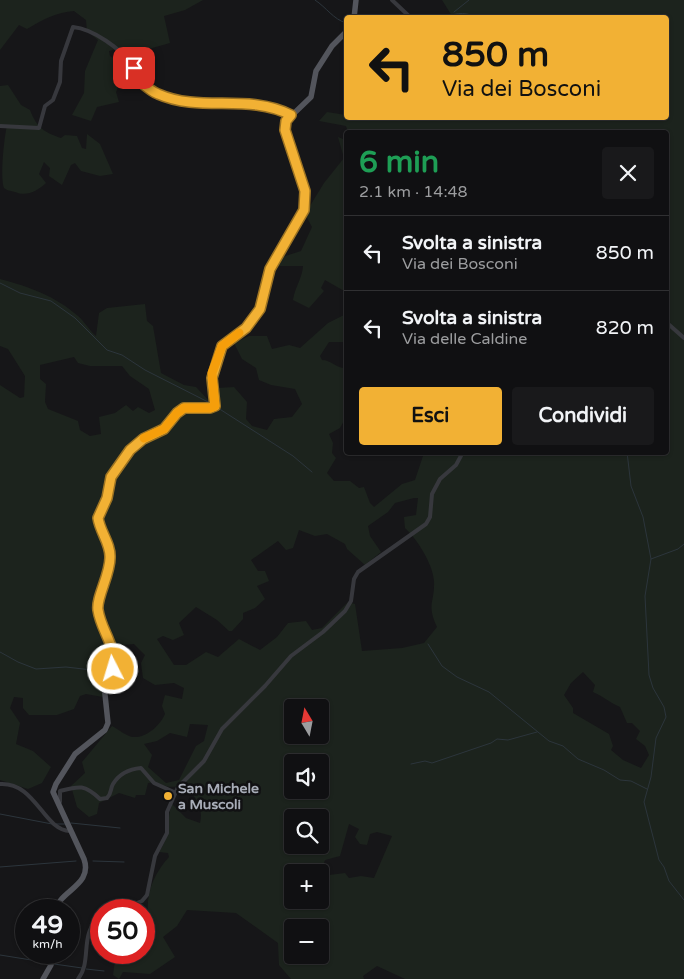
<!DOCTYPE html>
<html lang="it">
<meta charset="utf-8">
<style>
body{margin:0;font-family:"Varela Round",sans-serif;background:#19191b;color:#f1f3f6;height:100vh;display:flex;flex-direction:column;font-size:19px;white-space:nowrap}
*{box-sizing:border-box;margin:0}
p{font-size:16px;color:#9c9d9f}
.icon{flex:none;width:28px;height:28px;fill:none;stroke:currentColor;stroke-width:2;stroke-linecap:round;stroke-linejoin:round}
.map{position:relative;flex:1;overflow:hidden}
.sheet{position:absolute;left:344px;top:130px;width:325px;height:325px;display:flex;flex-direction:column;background:#101012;border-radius:5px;box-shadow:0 1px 4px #0004,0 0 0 1px #303032}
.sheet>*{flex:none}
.banner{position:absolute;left:344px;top:15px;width:325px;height:105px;border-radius:5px;box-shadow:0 1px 4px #0004,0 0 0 1px #303032;background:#f2b134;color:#111;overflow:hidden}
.needle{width:32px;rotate:350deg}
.buttons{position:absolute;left:284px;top:699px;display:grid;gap:10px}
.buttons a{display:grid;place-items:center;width:45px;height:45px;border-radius:5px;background:#101012;box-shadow:0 1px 4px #0004,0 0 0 1px #303032;font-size:25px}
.speed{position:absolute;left:15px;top:899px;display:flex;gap:10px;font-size:25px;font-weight:700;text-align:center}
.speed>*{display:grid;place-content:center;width:65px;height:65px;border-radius:50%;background:#101012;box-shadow:0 1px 4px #0004,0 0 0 1px #303032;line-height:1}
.speed small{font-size:12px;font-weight:400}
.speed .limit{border:8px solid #d22;background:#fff;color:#111}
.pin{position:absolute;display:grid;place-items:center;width:42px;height:42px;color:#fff;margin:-21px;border-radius:10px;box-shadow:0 2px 8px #0006}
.me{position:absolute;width:55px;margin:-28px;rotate:355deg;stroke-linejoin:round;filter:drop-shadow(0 0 4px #0008)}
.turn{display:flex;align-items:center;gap:18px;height:105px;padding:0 15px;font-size:22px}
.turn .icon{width:65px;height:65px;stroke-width:2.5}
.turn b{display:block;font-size:35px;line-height:42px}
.round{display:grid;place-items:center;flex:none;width:52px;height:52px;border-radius:5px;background:#19191b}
.summary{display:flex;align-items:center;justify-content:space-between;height:85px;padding:0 15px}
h1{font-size:30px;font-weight:700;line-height:38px;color:#1e9e55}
.button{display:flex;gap:10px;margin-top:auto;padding:10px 15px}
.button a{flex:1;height:58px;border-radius:5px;background:#f2b134;color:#111;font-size:20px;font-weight:700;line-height:58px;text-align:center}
.button a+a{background:#19191b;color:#f1f3f6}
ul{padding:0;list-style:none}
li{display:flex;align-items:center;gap:15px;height:75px;padding:0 15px;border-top:1px solid #303032}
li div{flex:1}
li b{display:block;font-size:19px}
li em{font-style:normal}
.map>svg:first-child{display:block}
.green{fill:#1c231d;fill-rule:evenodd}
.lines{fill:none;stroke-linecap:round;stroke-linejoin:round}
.stream{stroke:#2c353c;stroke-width:1}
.minor{stroke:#37383d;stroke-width:4}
.major{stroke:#53555c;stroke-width:5.5}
.route-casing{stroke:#9d7322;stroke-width:12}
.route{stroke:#f2b134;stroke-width:9}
.slow{stroke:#f59e0b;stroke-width:9}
.poi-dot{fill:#f2b134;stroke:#111113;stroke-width:2}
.labels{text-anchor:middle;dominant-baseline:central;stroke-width:5;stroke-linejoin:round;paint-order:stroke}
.poi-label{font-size:14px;font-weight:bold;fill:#a8adb8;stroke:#111113;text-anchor:start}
</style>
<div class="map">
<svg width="684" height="979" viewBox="0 0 684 979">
<rect width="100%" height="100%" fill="#161618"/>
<g class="green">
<path d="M0,0H203L185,10L164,16L170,43L145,50L137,64H135L116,49L109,51L110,56L122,64L121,81L116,92L119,102L97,107L91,121L72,115L84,93L85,71L98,40L87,31L86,20L74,11C57,12 42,20 27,29L19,25L0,50Z"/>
<path d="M442,0H684V979H405L377,966L363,976L364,979H291L279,965L278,943L236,913L187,910L177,926L163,937L175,957L150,974L123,972L119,979L113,975L116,953L144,952V916L148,913C146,892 155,872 169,857L168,853L159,852C173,831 165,824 172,804L186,818L200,823C204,806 195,796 183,785C163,791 162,780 148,783L145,795H136L135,798L119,793L99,803L97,814L89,817L77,807L71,786L85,773L82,762L112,726C118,729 127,737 134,737C147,738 161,724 165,714L162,706L165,695L182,699L184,688L174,683L155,685L143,678L141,663L145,655L134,644L102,647L103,656L111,664V669L103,680V697L86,694L80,696L74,709L57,715H29L23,708V698L14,697L10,708L20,723L16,744L33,751L51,767L42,783L28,789L0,780V385L20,398L24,397L25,376L8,349L0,346V279C30,287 55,296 78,316C85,322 89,330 96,336L99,313L107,308L145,304L147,321L153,326L161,373L184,385L196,387L211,403L219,404L217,388L234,387L247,402L246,419L252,426L267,430L274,419L292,417L302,404L295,389L271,385L259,380L256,368L242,359L234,343L249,336H267L272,349L289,345L300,348L328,323L346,314V342H329L320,356L322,360C331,360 337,369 346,368V417L340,428L329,434L333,443L332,453L336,458L327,473L334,481H350L359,488L364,487L370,503L374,507L402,484L415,480L424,453L666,452V132H348L346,126L319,121L327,112L346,115V118H666V18L416,17L452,16ZM74,357L78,363L90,366H122L130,376L149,389L155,410L149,413L138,407L133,411L126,405L115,413L99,417L101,434L90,436L80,430L78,421L48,409L45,402L46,384L40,379V365ZM414,498H418L416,515L404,517L405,528C417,539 433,564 434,581C435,603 426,603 437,627L424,643L402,648L362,651L355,604L348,602L322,628L312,630L306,621L288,623L277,637L260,650L239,639L218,657L206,652L186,665H174L157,639L163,636L173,640L184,635L179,623L196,607L217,620L229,631H232L243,619V613L255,608L265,599L257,586L269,581L265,571H258L251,560L278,541L286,550L293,548L299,530L315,536L327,534L345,544L347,549L365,565L381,552L370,536L368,526L388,512L395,503ZM583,672L595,685L593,692C603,696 610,703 620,707L627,723H632L640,731L636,739L645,746L649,755L641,768L623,760L611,750L613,746L609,734L573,713V708L564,695L571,683ZM292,708H320V735H292ZM190,724L208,725L204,741L196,746L179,780L166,783L148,767L152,755L144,744L157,741L170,733L187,737ZM292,762H320V790H292ZM292,818H320V845H292ZM349,824L359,829L355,837L360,844L367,845L370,834L377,832L392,836L374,878L361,876L349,878L345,873L329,875L322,868L325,860L340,856ZM292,872H320V900H292ZM292,928H320V955H292Z"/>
<path d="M8,85L21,105L30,110C37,128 44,132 61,138L65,135L77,136L82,148L86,149L87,134L100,144L113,174L100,176L81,171L75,163L71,165L62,185L49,176L50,168L44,162L39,174L46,183C37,191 27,197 15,192C11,191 6,190 4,188C0,176 4,139 7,125H0V86Z"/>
<path d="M338,137L343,139L346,155V292L325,280L321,288L324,291L309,308L293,300C295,287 302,279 303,266H275L279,258L301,251L312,227L305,214L324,183L344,158Z"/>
</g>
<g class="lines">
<g class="stream">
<path d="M315,0C327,8 333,19 346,23"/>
<polyline points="454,12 469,0"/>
<path d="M446,18C457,11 468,13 480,18"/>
<polyline points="0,283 20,293 51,301 75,318 107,350 122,355 145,370 212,404"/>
<polyline points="218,408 293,456 312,472"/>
<polyline points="627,452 631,486 643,517 651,559 645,596 649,675 653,688 664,707 666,717 656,738 651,777 644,802 659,860 664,867 669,881 684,900"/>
<polyline points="651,559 678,549 684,544"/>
<polyline points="428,644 442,666 457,677 489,692 549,741 563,746 578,759 604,770 620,780 631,781 647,789"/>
<polyline points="0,652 18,662 36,669 66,667 109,672"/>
<polyline points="411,764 425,761 432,763 491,743 497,739 508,740 537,732"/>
<polyline points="0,814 52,824"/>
<polyline points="71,823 120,828"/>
<polyline points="56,824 65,824"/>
<polyline points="93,861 124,862"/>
<polyline points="0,867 76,861"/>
<polyline points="0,955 50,963"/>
<polyline points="54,964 82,968"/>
<polyline points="86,969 104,971"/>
</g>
<g class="minor">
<polyline points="392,0 411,18"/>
<path d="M0,126L39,128L45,106L53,100L60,82L61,61L73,27C94,29 120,49 133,65L134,77C188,124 235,87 291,115"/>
<polyline points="666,322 684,338"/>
<path d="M0,784C36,782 43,830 70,831"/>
<path d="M60,802V791C79,786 84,784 100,799L107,798C112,793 110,789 113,784C119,774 130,769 141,768L154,783L174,792"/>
<polyline points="119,910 142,901 147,895 155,856 167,833 167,812 178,787 204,761 222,729 265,686 291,656 323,632 345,611 351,601 354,579 358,572 426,524 430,517 432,494 440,479 456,465 463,452"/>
<path d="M78,979C93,961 78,932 101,917"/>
</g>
<g class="major">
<polyline points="354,18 356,0"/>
<path d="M55,910C61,890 93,885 84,859L53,792L56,784L75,754L105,730L108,723L104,685L113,669L114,658L97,608L107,580L111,555L98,518L107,498L111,477L130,450L143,439L163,429L177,413L184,408H210L215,406L212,378L222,345L246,328L260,309L270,269L304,210L305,191L286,138V121L311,97L316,71L332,46L346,32"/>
<polyline points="43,979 51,965 52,952"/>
</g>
</g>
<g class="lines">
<defs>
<path id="route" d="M113,669C117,646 101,631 98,610C96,598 110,575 110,558C111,544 100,532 98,518L107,498L111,477L130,450L143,439L164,429L177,413L184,408H210L215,406L212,378L222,346L246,328L260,309L270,269L304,210L305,191L285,130L286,121L291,115C248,93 201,113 158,94C150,91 142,83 136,78L134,68"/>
</defs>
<use href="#route" class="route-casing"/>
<use href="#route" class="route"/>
<polyline class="slow" points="144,438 164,429 177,413 184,408 210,408 215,406 212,373 222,346 239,333"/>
</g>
<circle class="poi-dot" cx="168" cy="796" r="5"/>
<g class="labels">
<g class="poi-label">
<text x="178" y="788">San Michele<tspan x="178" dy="16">a Muscoli</tspan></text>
</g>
</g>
</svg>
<div class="buttons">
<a><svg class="needle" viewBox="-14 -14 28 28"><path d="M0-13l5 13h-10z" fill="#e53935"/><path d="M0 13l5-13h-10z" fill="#9c9d9f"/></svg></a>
<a><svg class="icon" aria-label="sound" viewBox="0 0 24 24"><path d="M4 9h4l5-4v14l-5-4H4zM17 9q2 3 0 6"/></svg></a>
<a><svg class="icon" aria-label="search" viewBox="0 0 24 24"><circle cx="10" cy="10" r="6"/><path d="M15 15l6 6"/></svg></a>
<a>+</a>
<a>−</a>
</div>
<div class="speed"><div>49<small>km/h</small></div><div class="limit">50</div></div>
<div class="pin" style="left:134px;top:68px;background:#d93025"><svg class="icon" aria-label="arrive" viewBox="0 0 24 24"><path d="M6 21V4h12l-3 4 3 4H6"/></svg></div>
<svg class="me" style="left:113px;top:669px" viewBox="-20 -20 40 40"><circle r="17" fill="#f2b134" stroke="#fff" stroke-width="3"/><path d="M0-11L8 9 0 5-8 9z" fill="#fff"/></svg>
<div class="banner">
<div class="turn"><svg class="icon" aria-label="left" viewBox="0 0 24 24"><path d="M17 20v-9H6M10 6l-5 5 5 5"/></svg><div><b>850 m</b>Via dei Bosconi</div></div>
</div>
<section class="sheet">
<div class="summary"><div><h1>6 min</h1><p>2.1 km · 14:48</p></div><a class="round"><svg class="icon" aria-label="close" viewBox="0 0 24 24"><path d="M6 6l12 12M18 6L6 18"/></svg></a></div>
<ul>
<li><svg class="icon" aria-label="left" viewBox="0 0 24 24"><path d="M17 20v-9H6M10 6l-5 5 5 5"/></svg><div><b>Svolta a sinistra</b><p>Via dei Bosconi</p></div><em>850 m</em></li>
<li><svg class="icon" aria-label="left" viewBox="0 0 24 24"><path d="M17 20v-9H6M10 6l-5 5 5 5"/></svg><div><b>Svolta a sinistra</b><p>Via delle Caldine</p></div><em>820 m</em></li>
</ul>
<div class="button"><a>Esci</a><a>Condividi</a></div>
</section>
</div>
